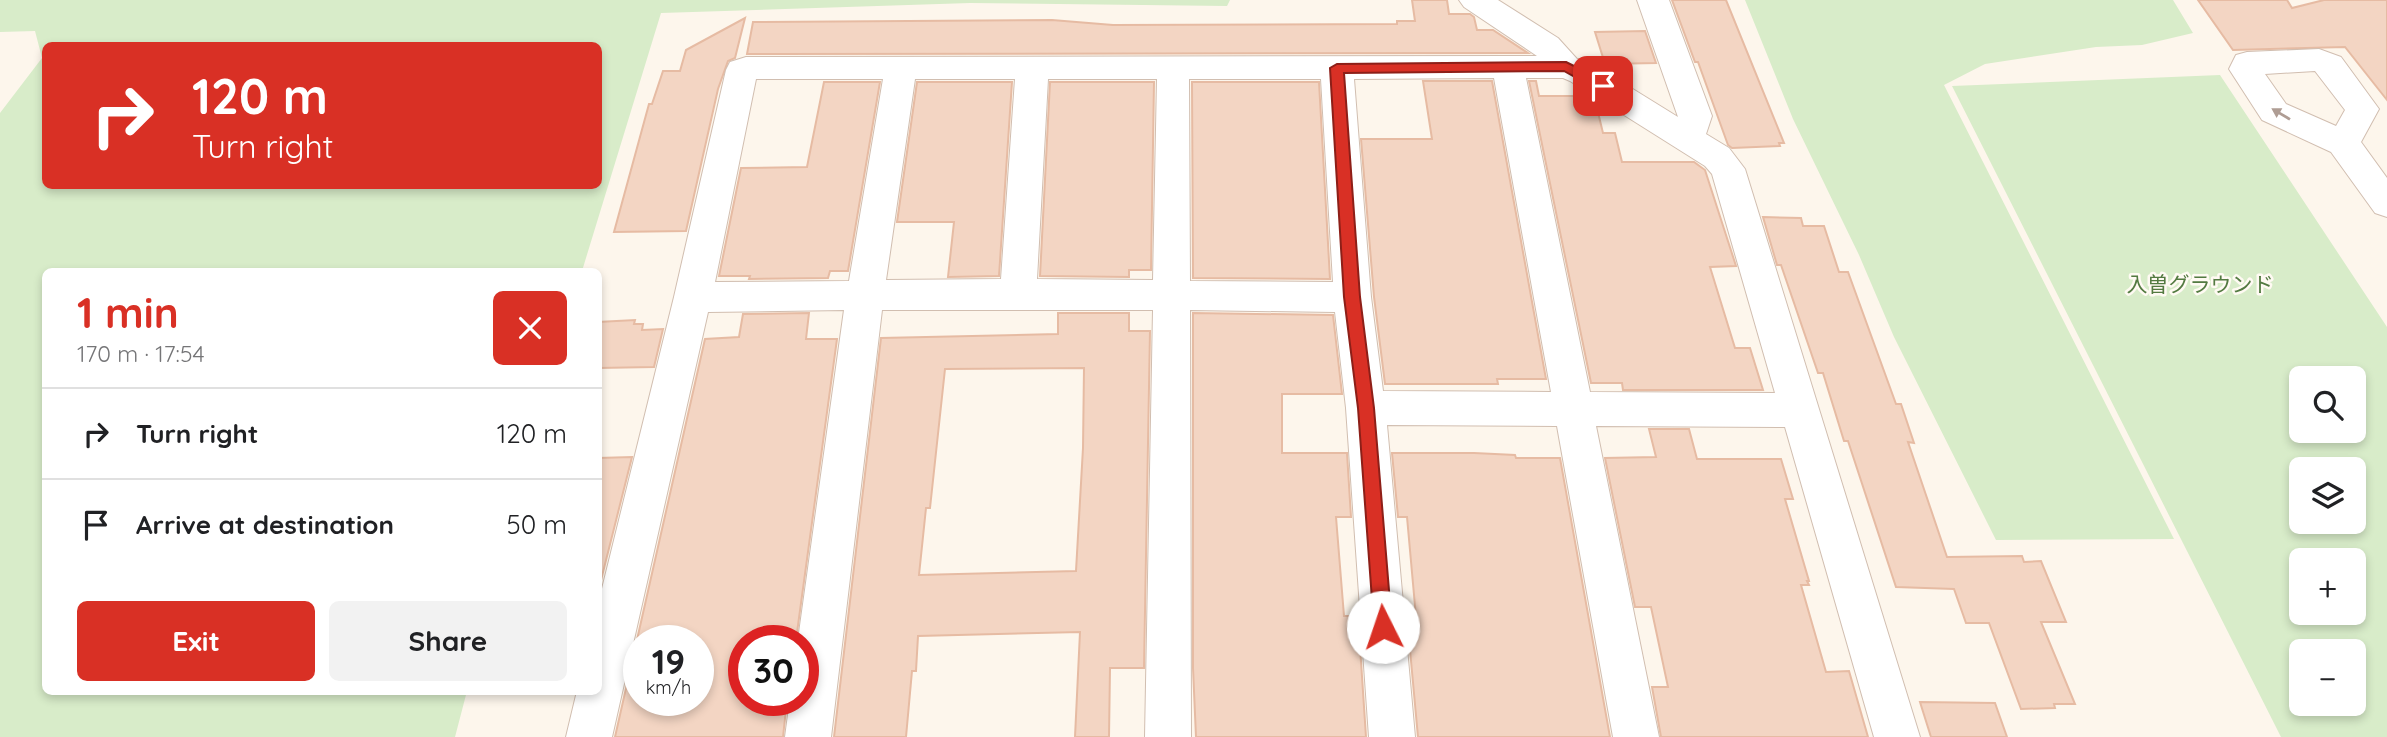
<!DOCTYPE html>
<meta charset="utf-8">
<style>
body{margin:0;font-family:Quicksand,"Noto Sans JP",sans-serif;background:#f2f2f2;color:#202124;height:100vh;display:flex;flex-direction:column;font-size:26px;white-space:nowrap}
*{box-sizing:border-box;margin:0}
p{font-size:23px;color:#757577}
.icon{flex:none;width:38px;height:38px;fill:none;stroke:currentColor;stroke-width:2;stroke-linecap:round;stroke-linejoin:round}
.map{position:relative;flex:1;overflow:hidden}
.details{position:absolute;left:42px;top:268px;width:560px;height:427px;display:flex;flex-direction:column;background:#fff;border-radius:10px;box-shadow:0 4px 10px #0003}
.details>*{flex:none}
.top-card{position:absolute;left:42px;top:42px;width:560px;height:147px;border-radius:10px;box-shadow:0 4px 10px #0003;background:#d93025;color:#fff;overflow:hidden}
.controls{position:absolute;left:2289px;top:366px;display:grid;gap:14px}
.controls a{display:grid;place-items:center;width:77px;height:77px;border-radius:10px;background:#fff;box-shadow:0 4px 10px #0003;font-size:35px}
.speed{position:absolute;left:623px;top:625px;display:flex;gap:14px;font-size:35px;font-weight:700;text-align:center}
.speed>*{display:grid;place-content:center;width:91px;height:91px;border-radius:50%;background:#fff;box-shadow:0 4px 10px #0003;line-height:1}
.speed small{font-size:18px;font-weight:400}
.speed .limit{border:10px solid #d22;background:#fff;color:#111}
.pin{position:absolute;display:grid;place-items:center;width:60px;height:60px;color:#fff;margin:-30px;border-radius:14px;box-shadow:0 4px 10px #0006}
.me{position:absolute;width:77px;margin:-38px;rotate:356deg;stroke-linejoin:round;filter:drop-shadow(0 0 5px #0008)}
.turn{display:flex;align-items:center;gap:24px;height:147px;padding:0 35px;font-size:32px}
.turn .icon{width:91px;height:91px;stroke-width:2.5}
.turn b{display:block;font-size:49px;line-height:60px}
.round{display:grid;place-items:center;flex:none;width:74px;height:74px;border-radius:10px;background:#f2f2f2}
.head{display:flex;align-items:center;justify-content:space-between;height:119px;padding:0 35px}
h1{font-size:42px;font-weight:700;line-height:52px;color:#d93025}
.button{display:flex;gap:14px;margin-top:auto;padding:14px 35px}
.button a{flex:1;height:80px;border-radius:10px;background:#d93025;color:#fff;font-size:28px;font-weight:700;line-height:80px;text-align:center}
.button a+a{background:#f2f2f2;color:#202124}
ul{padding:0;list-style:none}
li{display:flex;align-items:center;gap:21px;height:91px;padding:0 35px;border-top:2px solid #e0e0e0}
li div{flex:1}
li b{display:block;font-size:26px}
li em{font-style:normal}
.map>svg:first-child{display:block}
.green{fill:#d8ecc9;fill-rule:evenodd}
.building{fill:#f3d5c3;stroke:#e6bba3;stroke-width:2;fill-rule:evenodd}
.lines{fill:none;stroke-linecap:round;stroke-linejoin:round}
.minor-casing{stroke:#d1beb0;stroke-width:2}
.minor{fill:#fff;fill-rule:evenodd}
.oneway{fill:#af9d94}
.route{fill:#d93025;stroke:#8d1f18;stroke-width:2}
.labels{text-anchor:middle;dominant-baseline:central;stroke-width:5;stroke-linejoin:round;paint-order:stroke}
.park-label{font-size:21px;fill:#537a41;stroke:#fffaf3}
</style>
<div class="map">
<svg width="2387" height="737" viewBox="0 0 2387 737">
<rect width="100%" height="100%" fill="#fdf6ec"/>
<g class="green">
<path d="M0,0H1230L1227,6L970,3L661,13L582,271H46V691H467L455,737H0V113L42,58L35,31L0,32ZM46,46H598V186H46Z"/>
<polygon points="1745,0 2173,0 2193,33 2142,45 2096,47 1985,64 1944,85 2174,539 1996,540 1894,337 1859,255 1793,119"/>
<path d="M2220,75L2387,327V737H2281L1952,86ZM2301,378H2354V430H2301ZM2354,469V522H2301V469ZM2354,560V612H2301V560ZM2301,651H2354V704H2301Z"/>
</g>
<g class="building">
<polygon points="1412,0 1447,0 1449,14 1470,14 1474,17 1477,30 1493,30 1528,53 747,54 753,22 1052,20 1113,25 1397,24 1397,21 1415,21"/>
<polygon points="1672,0 1726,0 1784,143 1779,143 1780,146 1732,148 1728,145 1698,62 1695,62"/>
<polygon points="2198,0 2287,0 2292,8 2324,0 2387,0 2387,100 2345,47 2233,50"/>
<polygon points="745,18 735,58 728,61 718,89 686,231 614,232 649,104 652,104 663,71 680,71 686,50"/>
<polygon points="1645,31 1656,63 1605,64 1595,32"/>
<polygon points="1423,81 1492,81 1546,379 1497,379 1498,384 1385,384 1374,297 1361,139 1432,139"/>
<polygon points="1529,81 1536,81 1539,96 1589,96 1595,100 1603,133 1615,133 1622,162 1694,162 1705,170 1736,266 1710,267 1735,348 1750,348 1763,390 1623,390 1622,383 1591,383"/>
<polygon points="824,82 880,82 848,271 830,271 828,278 749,279 750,276 719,276 741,168 807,167"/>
<polygon points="917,82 1012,82 999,276 948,277 954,222 897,222"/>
<polygon points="1050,82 1154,82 1151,270 1129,270 1129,277 1040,276"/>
<polygon points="1192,82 1319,82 1330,279 1193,278"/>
<polygon points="1763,217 1801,218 1803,226 1824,226 1839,272 1848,272 1896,404 1901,404 1914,443 1908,442 1947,557 2022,556 2024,562 2041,561 2066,622 2041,622 2075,704 2054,704 2055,708 2021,709 1989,623 1966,623 1954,589 1896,587 1848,441 1844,441 1823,373 1818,373 1781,265 1777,265"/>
<path d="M809,313L806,339H837L796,640H744V700H787L783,737H615L705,339L739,337L743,314ZM639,640H698V700H639Z"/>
<path d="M1058,313H1129V331H1150L1144,668H1110L1109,737H1075L1080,632L918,636L916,671H912L906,737H834L881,338L1058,334ZM1084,368L1083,448L1076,571L919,575L926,508H930L945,369Z"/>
<polygon points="1193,313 1333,315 1342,394 1282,394 1282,453 1347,453 1351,517 1336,517 1344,616 1358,616 1366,737 1196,737 1193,668"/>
<polygon points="635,320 634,324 643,324 642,330 663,329 654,367 598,368 598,322"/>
<polygon points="1649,429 1689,429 1697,459 1781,459 1793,499 1785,499 1809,581 1807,581 1809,585 1801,585 1826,672 1849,671 1868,737 1661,737 1652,687 1668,687 1651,607 1635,607 1605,458 1656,457"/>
<polygon points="1392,453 1474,453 1515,455 1516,458 1560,458 1610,737 1418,737 1407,617 1416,617 1407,517 1398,517"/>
<polygon points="632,457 598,592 598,458"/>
<polygon points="1920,702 1995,703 2007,737 1931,737"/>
</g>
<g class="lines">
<defs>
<g id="minor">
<path d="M1459,0H1498L1558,38L1577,59L1594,65L1678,117L1637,0H1669L1712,116L1706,134L1729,148L1745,169L1920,737H1874L1785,427L1596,426L1659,737H1613L1557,426L1387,425L1415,737H1369L1346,408L1335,312L1190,310L1191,737H1145L1153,310H882L831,737H785L790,700H803V640H798L844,310L708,312L612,737H566L577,691H598V605L674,297L726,70L730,62L746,57L1537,56L1464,7ZM1494,78L1551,392L1383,391L1371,297L1354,79ZM1526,78H1563L1570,81L1705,166L1712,174L1775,393L1590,392ZM756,79H883L849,281L715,282ZM915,79H1015L1001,279L886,280ZM1048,79H1157L1153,280L1037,279ZM1189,79H1321L1333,282L1190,281Z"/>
<path d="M2319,49L2341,57L2379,109L2361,142L2387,178V217L2375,213L2331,152L2262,120L2229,69L2236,55L2247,52ZM2315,71L2345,110L2336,126L2286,104L2265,74Z"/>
</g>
</defs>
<use href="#minor" class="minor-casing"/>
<use href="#minor" class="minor"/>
</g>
<defs><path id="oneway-solid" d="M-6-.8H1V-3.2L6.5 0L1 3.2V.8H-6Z" transform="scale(1.75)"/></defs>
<use class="oneway" href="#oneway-solid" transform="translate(2281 114) rotate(-149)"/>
<polygon class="route" points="1566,62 1608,83 1608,90 1598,90 1564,71 1344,73 1360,297 1374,408 1392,627 1390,633 1383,636 1377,633 1374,627 1358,408 1344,297 1330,68 1337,64"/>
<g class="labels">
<g class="park-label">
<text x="2200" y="284">入曽グラウンド</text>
</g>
</g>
</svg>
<div class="controls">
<a><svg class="icon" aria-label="search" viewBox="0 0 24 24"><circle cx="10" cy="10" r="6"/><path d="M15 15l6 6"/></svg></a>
<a><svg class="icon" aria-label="layers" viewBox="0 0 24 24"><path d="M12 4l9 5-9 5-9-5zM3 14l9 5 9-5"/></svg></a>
<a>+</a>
<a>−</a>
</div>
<div class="speed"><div>19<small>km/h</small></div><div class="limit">30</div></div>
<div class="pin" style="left:1603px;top:86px;background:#d93025"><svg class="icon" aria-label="arrive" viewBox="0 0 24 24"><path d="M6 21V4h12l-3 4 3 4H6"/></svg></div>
<svg class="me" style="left:1383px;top:627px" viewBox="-20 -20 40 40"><circle r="19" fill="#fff"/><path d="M0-13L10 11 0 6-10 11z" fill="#d93025"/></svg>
<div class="top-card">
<div class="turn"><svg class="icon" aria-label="right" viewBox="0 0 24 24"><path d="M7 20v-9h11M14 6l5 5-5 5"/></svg><div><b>120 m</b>Turn right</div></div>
</div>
<section class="details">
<div class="head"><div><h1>1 min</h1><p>170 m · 17:54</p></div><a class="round" style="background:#d93025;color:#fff"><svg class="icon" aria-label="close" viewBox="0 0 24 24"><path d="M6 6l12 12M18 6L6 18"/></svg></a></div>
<ul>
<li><svg class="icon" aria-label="right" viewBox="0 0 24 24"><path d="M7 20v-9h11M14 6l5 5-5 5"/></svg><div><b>Turn right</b></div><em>120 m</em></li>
<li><svg class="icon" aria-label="arrive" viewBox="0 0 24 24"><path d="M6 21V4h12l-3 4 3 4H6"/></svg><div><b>Arrive at destination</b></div><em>50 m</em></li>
</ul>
<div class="button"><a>Exit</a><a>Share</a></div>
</section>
</div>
